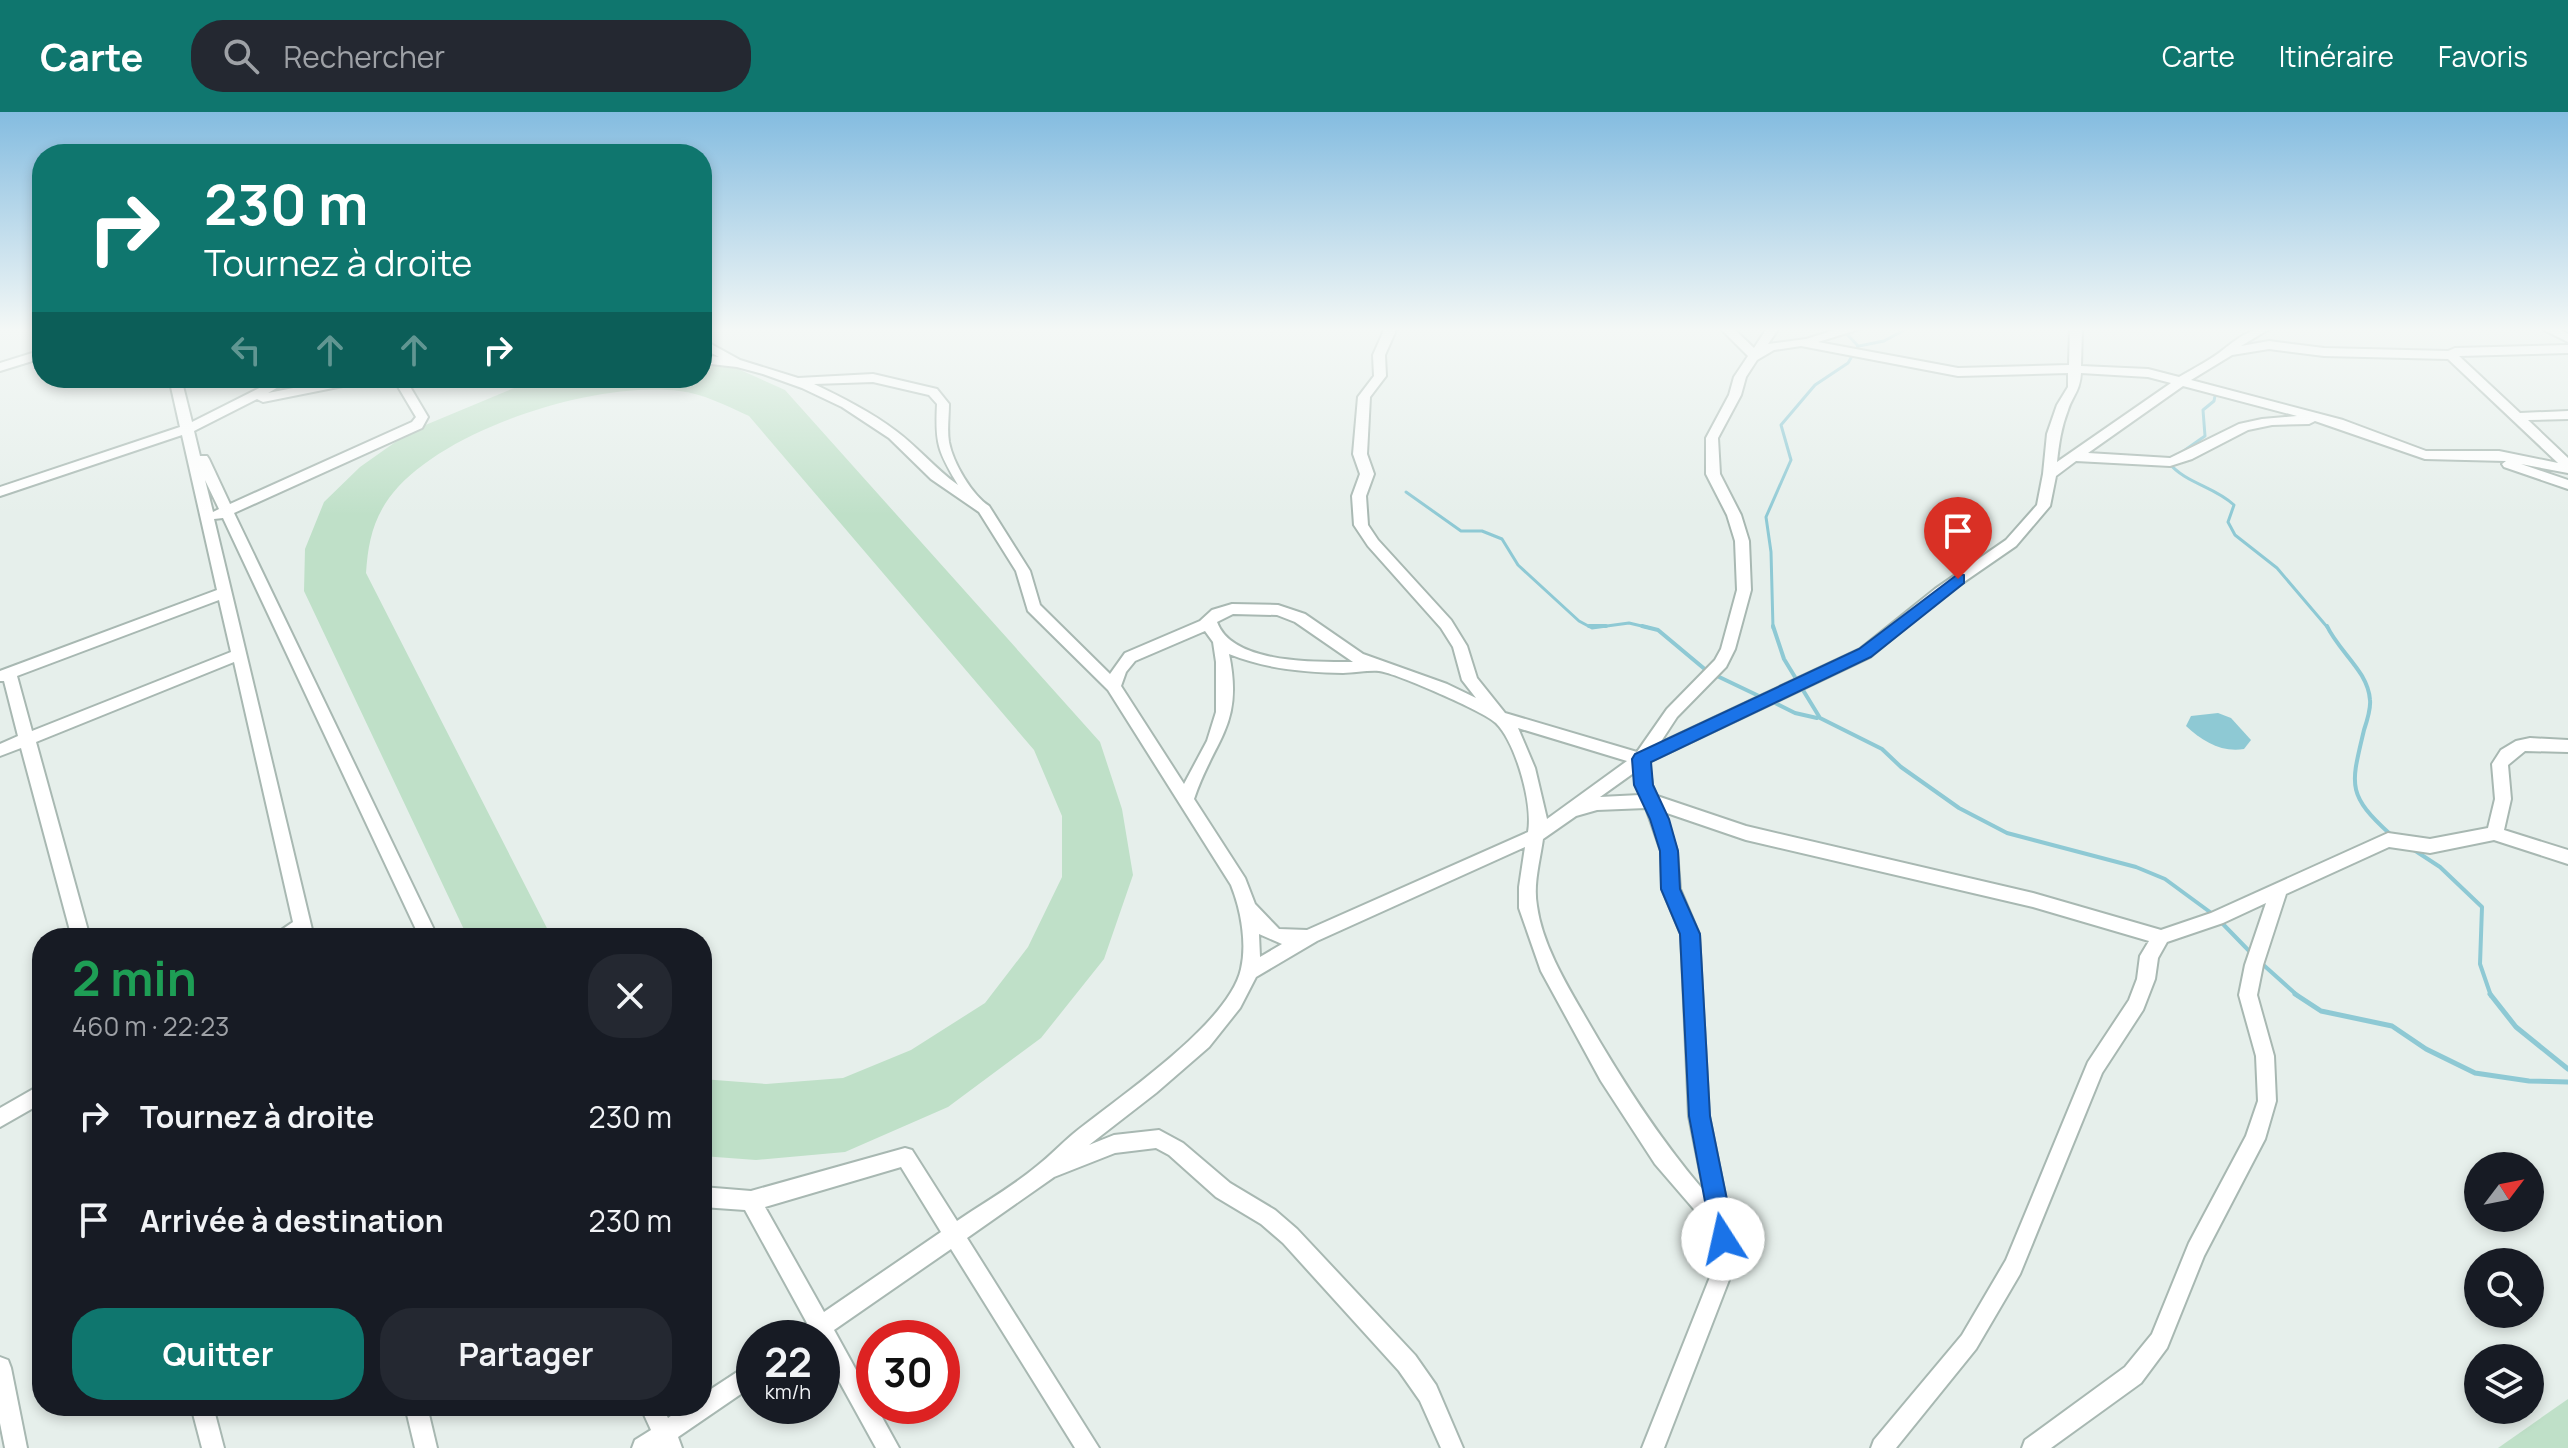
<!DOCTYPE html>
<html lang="fr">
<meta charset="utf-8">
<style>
body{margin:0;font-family:Manrope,sans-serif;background:#242831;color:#f1f3f6;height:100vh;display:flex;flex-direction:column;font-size:30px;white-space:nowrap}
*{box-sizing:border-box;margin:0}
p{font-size:26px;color:#9ea1a6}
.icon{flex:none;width:44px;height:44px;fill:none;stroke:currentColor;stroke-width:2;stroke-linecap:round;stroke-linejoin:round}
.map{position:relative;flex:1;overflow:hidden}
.details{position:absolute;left:32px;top:816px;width:680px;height:488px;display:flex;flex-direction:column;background:#171b24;border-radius:32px;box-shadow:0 4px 12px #0003}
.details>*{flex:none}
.hud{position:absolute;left:32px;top:32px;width:680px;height:244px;border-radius:32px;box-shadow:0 4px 12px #0003;background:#0f766e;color:#fff;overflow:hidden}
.needle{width:52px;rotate:58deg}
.fabs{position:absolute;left:2464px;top:1040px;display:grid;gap:16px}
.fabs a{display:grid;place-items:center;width:80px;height:80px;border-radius:50%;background:#171b24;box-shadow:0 4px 12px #0003;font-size:40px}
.speed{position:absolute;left:736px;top:1208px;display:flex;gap:16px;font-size:40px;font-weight:700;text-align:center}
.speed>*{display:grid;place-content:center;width:104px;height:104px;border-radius:50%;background:#171b24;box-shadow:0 4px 12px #0003;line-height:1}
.speed small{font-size:20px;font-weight:400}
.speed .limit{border:12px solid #d22;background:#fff;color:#111}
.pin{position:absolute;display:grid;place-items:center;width:68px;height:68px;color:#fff;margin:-82px -34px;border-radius:50% 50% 50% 0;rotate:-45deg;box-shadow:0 0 8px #0007}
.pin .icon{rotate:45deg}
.me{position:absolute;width:88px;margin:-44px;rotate:350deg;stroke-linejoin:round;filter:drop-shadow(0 0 6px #0008)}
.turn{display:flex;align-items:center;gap:28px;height:168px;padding:0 40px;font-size:36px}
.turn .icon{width:104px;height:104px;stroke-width:2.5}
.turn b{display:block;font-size:56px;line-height:68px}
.lanes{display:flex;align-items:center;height:76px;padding:0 40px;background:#0003;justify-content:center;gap:40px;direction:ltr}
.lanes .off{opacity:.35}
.round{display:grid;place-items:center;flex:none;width:84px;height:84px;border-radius:32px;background:#242831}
.headline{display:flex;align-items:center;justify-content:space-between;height:136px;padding:0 40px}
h1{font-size:48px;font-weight:700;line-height:60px;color:#1e9e55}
.primary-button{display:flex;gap:16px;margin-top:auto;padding:16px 40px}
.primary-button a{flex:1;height:92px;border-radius:32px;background:#0f766e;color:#fff;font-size:32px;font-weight:700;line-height:92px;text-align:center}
.primary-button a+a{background:#242831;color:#f1f3f6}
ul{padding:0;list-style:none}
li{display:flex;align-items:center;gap:24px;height:104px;padding:0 40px}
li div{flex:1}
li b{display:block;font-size:30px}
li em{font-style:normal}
header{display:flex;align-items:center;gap:48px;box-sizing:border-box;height:112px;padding:0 40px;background:#0f766e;color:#fff}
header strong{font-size:38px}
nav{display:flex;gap:44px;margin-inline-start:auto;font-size:28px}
.search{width:560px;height:72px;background:#242831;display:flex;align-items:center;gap:20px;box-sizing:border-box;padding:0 28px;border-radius:32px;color:#9ea1a6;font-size:30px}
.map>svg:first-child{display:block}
.green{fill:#bfe0c8}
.water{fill:#8ec9d4}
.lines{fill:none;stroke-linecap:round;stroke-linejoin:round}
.stream-far2{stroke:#8ec9d4;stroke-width:3}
.stream-far1{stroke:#8ec9d4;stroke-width:4}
.stream{stroke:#8ec9d4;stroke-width:5}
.minor-casing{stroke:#a8b8b2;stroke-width:4}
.minor{fill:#fff;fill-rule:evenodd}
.route{fill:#1a73e8;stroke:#114b97;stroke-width:2}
</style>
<header>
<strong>Carte</strong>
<div class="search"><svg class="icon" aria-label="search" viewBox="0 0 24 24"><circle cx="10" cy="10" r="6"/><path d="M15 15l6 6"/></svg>Rechercher</div>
<nav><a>Carte</a><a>Itinéraire</a><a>Favoris</a></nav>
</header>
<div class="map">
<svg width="2568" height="1336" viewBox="0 0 2568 1336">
<rect width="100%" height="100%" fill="#e6efeb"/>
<g class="green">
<path d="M702,250L738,257L785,278L1100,630L1122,697L1133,763L1104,847L1041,926L948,995L845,1040L756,1048L702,1044V967L766,972L843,966L911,938L985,891L1028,835L1062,765V704L1034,638L749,304C727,294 704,282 680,279C597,268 439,317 389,386C372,410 368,433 366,461L552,826H468L304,479L305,437L324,390L360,355L411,319L538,266H702Z"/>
<polygon points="2568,1287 2568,1336 2498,1336"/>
</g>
<path class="water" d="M2218,601L2231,606L2251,628L2244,637C2222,641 2202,629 2186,614L2191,604Z"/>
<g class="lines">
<g class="stream-far2">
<polyline points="1859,234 1884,229 1908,216"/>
<path d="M2215,284L2214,289L2203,298L2205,324L2168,350C2186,372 2214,374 2234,393L2228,410L2235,423L2277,456L2328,516"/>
<polyline points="1406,380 1461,419 1482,419 1502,427 1518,453 1579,509 1592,516 1629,511 1650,516"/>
<polyline points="1773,516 1771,440 1766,405 1791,348 1781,313 1815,273 1848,251 1858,234 1845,220"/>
</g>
<g class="stream-far1">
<polyline points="1589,514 1606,514"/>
<polyline points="1642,514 1658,518 1707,559"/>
<polyline points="1773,514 1784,547 1820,606 1882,637 1901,655 1959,696 2007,721 2136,755 2165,767 2214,803"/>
<path d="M2327,514C2339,540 2368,559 2370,588C2371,597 2367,609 2364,618C2351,673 2346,682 2390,722"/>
<polyline points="1715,563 1761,585"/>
<polyline points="1769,588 1795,601 1817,606"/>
<polyline points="2411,736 2440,755 2482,795 2480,852 2491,884"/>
<polyline points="2220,809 2253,843"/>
<polyline points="2259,849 2298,884"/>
</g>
<g class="stream">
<polyline points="2295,882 2321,899 2392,914 2426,937 2475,961 2529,969 2568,970"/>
<polyline points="2490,882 2516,915 2568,957"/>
</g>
<defs>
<g id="minor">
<path d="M1385,216H1397L1385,243L1386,264L1370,285L1367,342L1374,362L1366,384L1368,413L1378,428L1451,508L1467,534L1477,566L1505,601L1637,640L1667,597L1715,548L1721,537L1737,478L1735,429L1727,403L1706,362V326L1729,283L1734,265L1748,244L1720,216H1733L1754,236L1767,216H1779L1768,232L1806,227L1841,216H1863L1818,230L1958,256L2069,253L2070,216H2082L2081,254L2148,257L2179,265C2194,256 2211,248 2224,237C2240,225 2250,216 2271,216L2241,234L2269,229L2324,236L2448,239L2455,236L2568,233V241L2459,244L2520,301L2568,299V307L2528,308L2568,346V361L2521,352L2568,368V377L2504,355L2502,352L2506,349L2425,347L2315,309L2309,312L2272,313L2248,318L2192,347L2170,354L2076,349L2056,364L2050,394L2016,434L1945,483L1870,545L1649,650L1652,673L1657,684L1746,714L2033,781L2161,818L2211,801L2388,721L2430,727L2488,716L2495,687L2492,652L2501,638L2516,629L2530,626L2568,628V640L2525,639L2508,653L2511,687L2504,718L2568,738V752L2494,728L2430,741L2389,735L2286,782L2263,853L2257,883L2274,944L2276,989L2265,1027L2204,1144L2167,1236L2141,1271L2051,1336H2022L2025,1328L2125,1255L2152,1222L2189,1131L2246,1024L2258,989L2256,944L2239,883L2245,853L2266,791L2223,811L2167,830L2158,846L2155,867L2143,898L2102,961L2020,1162L1976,1237L1896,1336H1871L1874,1328L1962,1223L2006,1148L2088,950L2129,888L2137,867L2140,844L2149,829L2033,795L1746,728L1664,700L1677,739L1680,777L1699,822L1709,1004L1730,1108L1734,1155L1664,1336H1642L1714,1155L1711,1121L1705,1110L1655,1052L1601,969L1541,859L1519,796V775L1525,735L1317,829L1256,865L1240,896L1209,935L1156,981L1089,1033L1114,1023L1159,1018L1183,1031L1230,1071L1275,1098L1297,1117L1415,1243L1436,1273L1463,1336H1441L1420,1289L1399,1259L1283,1131L1261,1112L1216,1085L1169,1043L1156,1036L1115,1041L1054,1065L967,1126L1099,1336H1075L951,1137L834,1218L899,1336H876L822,1238V1226H793L797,1219L807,1211L745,1098L702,1095V1075L751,1079L905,1036L912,1038L957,1109C983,1091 1012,1075 1037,1054C1050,1044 1061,1032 1073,1022C1117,986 1229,912 1241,857C1247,831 1241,798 1231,773L1108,578L1028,499L1016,459L979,400L931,367L889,326L842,295L802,276L763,262L737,255L702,251V243L719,245L702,236V227L740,248L798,266L873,262L937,277L949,292C949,304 947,318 949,330C953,351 972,383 989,394L1030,459L1040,493L1110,562L1125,541L1200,509L1212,498L1232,492L1278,493L1305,502L1363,542L1447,572L1476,586L1462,568L1453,535L1441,516L1368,434L1354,413L1352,384L1360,362L1353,342L1358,285L1374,264L1373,243ZM1801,234L1958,264L2068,261V275L2057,293L2047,322L2043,362L2037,393L2006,428L1935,477L1860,537L1660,631L1677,605L1726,555L1735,537L1751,478L1749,429L1741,403L1720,362L1718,326L1741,283L1746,265L1757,248L1774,238ZM2269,237L2324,244L2448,247L2558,351L2499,339H2426L2343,308L2191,268L2232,243ZM2081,261L2148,265L2171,271L2057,350C2059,332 2061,316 2068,298C2073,283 2080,279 2081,261ZM873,270L929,283L937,292C935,332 938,339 958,373C935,357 918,335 896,319C871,300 843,286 814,272ZM2183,274L2297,304L2262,307L2239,312L2170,346L2088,341ZM1233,502L1277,503L1295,510L1353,550C1315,550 1232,552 1217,510ZM1205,519L1213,530L1216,550V600L1207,629L1184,672L1121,574L1126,560L1135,549ZM1229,542C1266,557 1304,560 1343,561C1355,561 1368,558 1379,559C1396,561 1485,600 1496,611C1516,631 1533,692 1528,720L1307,818L1279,817L1255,792L1245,766L1194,687C1214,627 1244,614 1229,542ZM1518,616L1627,649L1547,707L1535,656ZM1635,660L1640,683L1600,685ZM1646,696L1661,739L1662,777L1681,822L1689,1004L1704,1079C1657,1024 1619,964 1583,901C1565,870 1542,831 1537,794C1533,772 1540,749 1543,727L1576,704L1597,698ZM1259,822L1282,832L1260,845ZM901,1055L941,1120L824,1200L765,1095Z"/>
<polygon points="2540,216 2557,216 2568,222 2568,230"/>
<polygon points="42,238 42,246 0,259 0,251"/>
<path d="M169,266H181L192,310L279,266H294L268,281L344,266H369L363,270L263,290L257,287L194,319L200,344H207L209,347L230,392L412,310L416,305L397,273L398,266H410L409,273L428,305L422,316L234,401L438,826H420L223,406L214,407L314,826H274L277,821L293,810L234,550L36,630L90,826H72L21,636L0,644V632L18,624L4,569H0V559L217,478L182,323L0,384V375L180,315ZM205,368L219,397L213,400ZM219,488L231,540L32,619L17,564Z"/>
<polygon points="42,972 42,991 0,1015 0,996"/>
<polygon points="0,1245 8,1248 11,1256 27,1336 5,1336 0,1311"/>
<polygon points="754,1249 754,1273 678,1325 682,1336 632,1336 635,1328 651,1318 640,1294 662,1294 668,1306 685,1294 702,1294 702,1283"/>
<polygon points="191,1294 213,1294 224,1336 202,1336"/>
<polygon points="405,1294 427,1294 437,1336 415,1336"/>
</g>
</defs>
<use href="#minor" class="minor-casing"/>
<use href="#minor" class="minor"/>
</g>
<linearGradient id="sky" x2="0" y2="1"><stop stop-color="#84bce0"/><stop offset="0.54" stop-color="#f4f8f6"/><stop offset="1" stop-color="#f4f8f6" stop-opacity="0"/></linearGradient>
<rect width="2568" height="403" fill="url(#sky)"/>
<polygon class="route" points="1958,462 1964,463 1964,471 1871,545 1651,650 1653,673 1669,707 1678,739 1680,777 1700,822 1710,1004 1735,1127 1731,1135 1723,1138 1715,1135 1712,1127 1689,1004 1680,822 1661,777 1660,739 1650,707 1634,673 1632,647 1635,642 1859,537"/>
</svg>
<div class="fabs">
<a><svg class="needle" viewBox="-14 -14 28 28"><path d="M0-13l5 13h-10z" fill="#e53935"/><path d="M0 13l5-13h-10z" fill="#9ea1a6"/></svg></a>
<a><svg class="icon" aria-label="search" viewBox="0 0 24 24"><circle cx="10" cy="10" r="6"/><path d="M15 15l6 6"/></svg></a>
<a><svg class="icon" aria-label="layers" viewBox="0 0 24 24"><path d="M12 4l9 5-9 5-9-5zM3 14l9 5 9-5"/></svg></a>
</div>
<div class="speed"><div>22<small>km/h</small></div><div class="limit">30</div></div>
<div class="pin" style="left:1958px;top:467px;background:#d93025"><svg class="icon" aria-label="arrive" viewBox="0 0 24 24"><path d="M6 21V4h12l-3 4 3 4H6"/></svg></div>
<svg class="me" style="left:1723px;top:1127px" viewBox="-20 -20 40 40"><circle r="19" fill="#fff"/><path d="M0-13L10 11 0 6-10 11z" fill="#1a73e8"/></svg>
<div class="hud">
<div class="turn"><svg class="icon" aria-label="right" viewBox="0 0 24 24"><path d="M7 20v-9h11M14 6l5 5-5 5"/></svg><div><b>230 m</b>Tournez à droite</div></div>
<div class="lanes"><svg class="icon off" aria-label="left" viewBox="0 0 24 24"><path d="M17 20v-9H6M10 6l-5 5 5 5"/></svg><svg class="icon off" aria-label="ahead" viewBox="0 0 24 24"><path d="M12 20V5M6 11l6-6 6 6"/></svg><svg class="icon off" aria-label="ahead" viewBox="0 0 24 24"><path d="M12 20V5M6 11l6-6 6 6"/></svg><svg class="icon" aria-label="right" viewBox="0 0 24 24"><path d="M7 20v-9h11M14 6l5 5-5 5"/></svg></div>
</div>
<section class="details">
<div class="headline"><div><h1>2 min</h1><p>460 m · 22:23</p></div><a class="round"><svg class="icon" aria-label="close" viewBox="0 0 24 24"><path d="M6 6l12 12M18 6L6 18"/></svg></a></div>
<ul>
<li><svg class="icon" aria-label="right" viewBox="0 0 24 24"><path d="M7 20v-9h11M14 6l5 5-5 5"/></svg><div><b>Tournez à droite</b></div><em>230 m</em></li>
<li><svg class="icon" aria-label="arrive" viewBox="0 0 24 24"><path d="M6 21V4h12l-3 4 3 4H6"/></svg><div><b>Arrivée à destination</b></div><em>230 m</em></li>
</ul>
<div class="primary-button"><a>Quitter</a><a>Partager</a></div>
</section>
</div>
